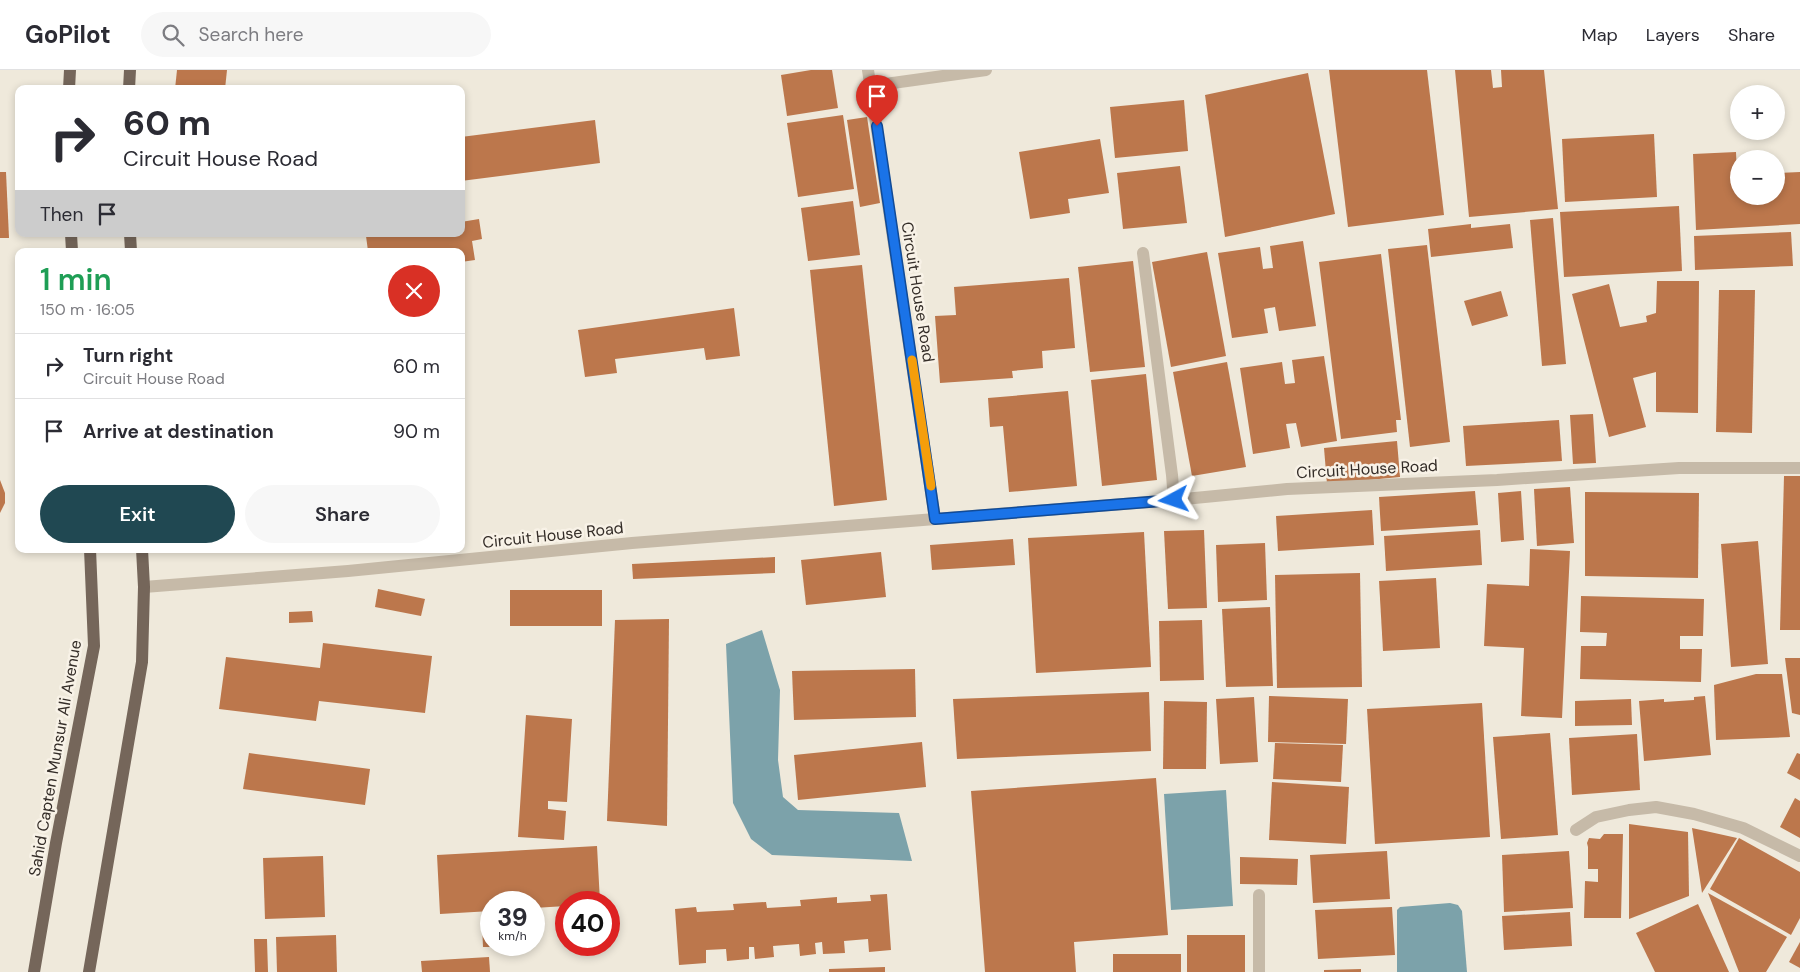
<!DOCTYPE html>
<meta charset="utf-8">
<style>
body{margin:0;font-family:"DM Sans",sans-serif;background:#f7f7f7;color:#2b2b33;height:100vh;display:flex;flex-direction:column;font-size:19px;white-space:nowrap}
*{box-sizing:border-box;margin:0}
p{font-size:16px;color:#7c7c81}
.icon{flex:none;width:28px;height:28px;fill:none;stroke:currentColor;stroke-width:2;stroke-linecap:round;stroke-linejoin:round}
.map{position:relative;flex:1;overflow:hidden}
.details{position:absolute;left:15px;top:178px;width:450px;height:305px;display:flex;flex-direction:column;background:#fff;border-radius:10px;box-shadow:0 2px 8px #0003}
.details>*{flex:none}
.guide{position:absolute;left:15px;top:15px;width:450px;height:152px;border-radius:10px;box-shadow:0 2px 8px #0003;background:#fff;color:#2b2b33;overflow:hidden}
.fabs{position:absolute;left:1730px;top:15px;display:grid;gap:10px}
.fabs a{display:grid;place-items:center;width:55px;height:55px;border-radius:50%;background:#fff;box-shadow:0 2px 8px #0003;font-size:25px}
.speed{position:absolute;left:480px;top:821px;display:flex;gap:10px;font-size:25px;font-weight:700;text-align:center}
.speed>*{display:grid;place-content:center;width:65px;height:65px;border-radius:50%;background:#fff;box-shadow:0 2px 8px #0003;line-height:1}
.speed small{font-size:12px;font-weight:400}
.speed .limit{border:8px solid #d22;background:#fff;color:#111}
.pin{position:absolute;display:grid;place-items:center;width:42px;height:42px;color:#fff;margin:-51px -21px;border-radius:50% 50% 50% 0;rotate:-45deg;box-shadow:0 0 5px #0007}
.pin .icon{rotate:45deg}
.me{position:absolute;width:55px;margin:-28px;rotate:265deg;stroke-linejoin:round;filter:drop-shadow(0 0 4px #0008)}
.turn{display:flex;align-items:center;gap:18px;height:105px;padding:0 25px;font-size:22px}
.turn .icon{width:65px;height:65px;stroke-width:2.5}
.turn b{display:block;font-size:35px;line-height:42px}
.then{display:flex;align-items:center;height:48px;padding:0 25px;background:#0003;gap:10px;font-size:19px}
.round{display:grid;place-items:center;flex:none;width:52px;height:52px;border-radius:26px;background:#f7f7f7}
.summary{display:flex;align-items:center;justify-content:space-between;height:85px;padding:0 25px}
h1{font-size:30px;font-weight:600;line-height:38px;color:#1e9e55}
.cta{display:flex;gap:10px;margin-top:auto;padding:10px 25px}
.cta a{flex:1;height:58px;border-radius:30px;background:#204852;color:#fff;font-size:20px;font-weight:600;line-height:58px;text-align:center}
.cta a+a{background:#f7f7f7;color:#2b2b33}
ul{padding:0;list-style:none}
li{display:flex;align-items:center;gap:15px;height:65px;padding:0 25px;border-top:1px solid #e1e1e2}
li div{flex:1}
li b{display:block;font-size:19px}
li em{font-style:normal}
header{display:flex;align-items:center;gap:30px;box-sizing:border-box;height:70px;padding:0 25px;background:#fff;border-bottom:1px solid #e1e1e2}
header strong{font-size:24px}
nav{display:flex;gap:28px;margin-inline-start:auto;font-size:18px}
.search{width:350px;height:45px;background:#f7f7f7;display:flex;align-items:center;gap:12px;box-sizing:border-box;padding:0 18px;border-radius:28px;color:#7c7c81;font-size:19px}
.map>svg:first-child{display:block}
.water{fill:#7ca2aa}
.building{fill:#bc774c}
.lines{fill:none;stroke-linecap:round;stroke-linejoin:round}
.minor{stroke:#c6baa8;stroke-width:12}
.major{stroke:#75665a;stroke-width:12}
.route-casing{stroke:#114b97;stroke-width:12}
.route{stroke:#1a73e8;stroke-width:9}
.slow{stroke:#f59e0b;stroke-width:9}
.labels{text-anchor:middle;dominant-baseline:central;stroke-width:5;stroke-linejoin:round;paint-order:stroke}
.street-label{font-size:16px;fill:#342d28;stroke:#f8f2e7}
</style>
<header>
<strong>GoPilot</strong>
<div class="search"><svg class="icon" aria-label="search" viewBox="0 0 24 24"><circle cx="10" cy="10" r="6"/><path d="M15 15l6 6"/></svg>Search here</div>
<nav><a>Map</a><a>Layers</a><a>Share</a></nav>
</header>
<div class="map">
<svg width="1800" height="902" viewBox="0 0 1800 902">
<rect width="100%" height="100%" fill="#efe9db"/>
<g class="water">
<polygon points="762,560 780,620 778,690 783,727 798,740 899,743 912,791 772,785 751,769 733,733 726,574"/>
<polygon points="1226,720 1233,836 1171,840 1164,724"/>
<polygon points="1450,833 1458,835 1462,841 1467,902 1397,902 1397,840 1400,837"/>
</g>
<g class="building">
<polygon points="177,0 227,0 225,19 175,19"/>
<polygon points="811,0 832,0 838,38 787,46 781,5"/>
<polygon points="1329,0 1427,0 1444,145 1348,157"/>
<polygon points="1455,0 1491,0 1493,18 1502,17 1501,0 1544,0 1558,139 1469,147"/>
<polygon points="1308,3 1335,144 1225,167 1205,25"/>
<polygon points="1184,30 1188,81 1115,88 1110,37"/>
<polygon points="843,45 854,119 798,127 787,53"/>
<polygon points="867,47 880,133 860,137 847,50"/>
<polygon points="595,50 600,93 461,111 461,67"/>
<polygon points="1654,64 1657,127 1565,132 1562,69"/>
<polygon points="1100,69 1109,123 1068,129 1070,143 1030,149 1019,82"/>
<polygon points="1736,82 1737,105 1739,105 1739,126 1776,126 1776,103 1800,102 1800,154 1696,160 1693,84"/>
<polygon points="1180,96 1187,153 1123,159 1117,103"/>
<polygon points="0,102 6,102 9,168 0,168"/>
<polygon points="853,131 860,185 808,191 801,138"/>
<polygon points="1679,136 1682,201 1564,207 1560,142"/>
<polygon points="1553,148 1566,294 1542,296 1530,150"/>
<polygon points="479,149 482,169 472,171 475,190 461,192 461,181 368,181 366,166 380,164 461,164 461,152"/>
<polygon points="1471,154 1471,158 1510,154 1513,178 1431,187 1428,159"/>
<polygon points="1791,162 1793,196 1695,200 1694,166"/>
<polygon points="1303,171 1316,256 1279,261 1275,237 1264,239 1268,263 1232,268 1218,183 1260,177 1263,199 1273,198 1270,176"/>
<polygon points="1427,175 1450,372 1410,377 1388,179"/>
<polygon points="1207,182 1226,286 1171,297 1152,192"/>
<polygon points="1381,184 1401,350 1396,350 1397,362 1341,369 1319,192"/>
<polygon points="1133,191 1145,297 1090,302 1078,197"/>
<polygon points="862,195 887,430 834,436 810,200"/>
<polygon points="1069,208 1075,278 1042,281 1043,298 1012,301 1013,308 940,313 935,246 956,245 954,217"/>
<polygon points="1657,211 1699,211 1698,343 1656,342 1656,302 1633,308 1646,357 1609,367 1572,224 1609,214 1620,257 1647,252 1646,246 1656,243"/>
<polygon points="1719,220 1755,220 1752,363 1716,362"/>
<polygon points="1501,221 1508,246 1472,256 1464,231"/>
<polygon points="734,238 740,286 706,290 704,278 615,289 617,303 585,307 578,260"/>
<polygon points="1324,286 1337,371 1301,377 1296,353 1286,354 1290,378 1253,384 1240,298 1282,292 1285,314 1295,313 1292,290"/>
<polygon points="1227,292 1246,397 1192,406 1173,302"/>
<polygon points="1146,304 1157,410 1102,416 1091,310"/>
<polygon points="1068,321 1077,416 1009,422 1003,356 990,357 988,328"/>
<polygon points="1593,344 1596,393 1573,394 1570,345"/>
<polygon points="1559,350 1562,391 1466,396 1463,356"/>
<polygon points="1397,371 1400,407 1327,414 1324,378"/>
<polygon points="1784,406 1800,406 1800,560 1780,560"/>
<polygon points="0,410 5,423 5,433 0,443"/>
<polygon points="1570,417 1574,473 1537,476 1534,419"/>
<polygon points="1475,421 1478,455 1381,461 1379,427"/>
<polygon points="1521,421 1524,470 1501,472 1498,423"/>
<polygon points="1585,422 1699,423 1698,508 1585,506"/>
<polygon points="1372,440 1374,475 1278,481 1276,446"/>
<polygon points="1204,460 1207,538 1168,539 1164,461"/>
<polygon points="1480,460 1482,495 1386,501 1384,466"/>
<polygon points="1144,462 1151,597 1036,603 1028,468"/>
<polygon points="1013,469 1015,495 932,500 930,475"/>
<polygon points="1758,471 1768,594 1731,597 1721,474"/>
<polygon points="1265,473 1267,530 1218,532 1216,475"/>
<polygon points="318,479 364,479 364,480 319,483"/>
<polygon points="1530,479 1570,481 1562,648 1521,646 1524,578 1484,576 1487,514 1529,516"/>
<polygon points="881,482 886,527 806,535 801,490"/>
<polygon points="775,487 775,503 633,509 632,494"/>
<polygon points="1360,503 1362,617 1277,618 1275,505"/>
<polygon points="1436,508 1440,578 1383,581 1379,511"/>
<polygon points="378,519 425,529 421,546 375,537"/>
<rect x="510" y="520" width="92" height="36"/>
<polygon points="1581,526 1704,529 1703,566 1680,566 1680,579 1702,579 1701,612 1580,609 1581,576 1606,576 1607,563 1580,562"/>
<polygon points="1270,537 1273,616 1226,617 1222,539"/>
<polygon points="312,541 313,552 289,553 289,542"/>
<polygon points="669,549 667,756 607,751 615,550"/>
<polygon points="1202,550 1204,610 1160,611 1159,551"/>
<polygon points="323,573 432,586 425,643 319,631 316,651 219,639 226,587 320,598"/>
<polygon points="1785,588 1800,588 1800,645 1792,643"/>
<polygon points="915,599 916,647 794,650 792,601"/>
<polygon points="1756,604 1782,604 1790,667 1716,670 1714,615"/>
<polygon points="1149,622 1151,681 957,689 953,629"/>
<polygon points="1269,626 1348,629 1346,674 1268,672"/>
<polygon points="1705,626 1711,685 1644,691 1639,631 1664,629 1664,632 1694,630 1694,627"/>
<polygon points="1254,627 1258,692 1220,694 1216,629"/>
<polygon points="1631,629 1632,655 1575,656 1575,631"/>
<polygon points="1164,631 1207,632 1206,699 1163,699"/>
<polygon points="1482,633 1490,767 1375,774 1367,639"/>
<polygon points="526,645 572,649 567,732 548,731 548,739 566,741 564,770 518,767"/>
<polygon points="1550,663 1558,765 1501,769 1493,667"/>
<polygon points="1637,664 1640,720 1572,725 1569,668"/>
<polygon points="922,672 926,717 798,730 794,685"/>
<polygon points="1275,673 1343,675 1341,712 1273,709"/>
<polygon points="249,683 370,699 365,735 243,719"/>
<polygon points="1797,683 1800,684 1800,710 1787,703"/>
<polygon points="1156,708 1168,865 1074,872 1076,902 985,902 971,721"/>
<polygon points="1272,712 1349,717 1346,774 1269,770"/>
<polygon points="1795,728 1800,731 1800,768 1780,757"/>
<polygon points="1629,754 1688,762 1689,826 1629,849"/>
<polygon points="1692,758 1737,768 1702,823"/>
<polygon points="1604,764 1623,764 1621,848 1584,848 1585,811 1598,812 1598,799 1588,799 1588,777 1587,773 1589,768 1600,769"/>
<polygon points="1739,768 1800,802 1800,848 1791,865 1710,819"/>
<polygon points="597,776 600,832 566,832 566,836 534,838 534,832 491,832 491,841 440,844 437,785"/>
<polygon points="1387,781 1390,829 1313,833 1310,785"/>
<polygon points="1569,781 1573,838 1504,842 1502,785"/>
<polygon points="323,786 325,847 265,849 263,788"/>
<polygon points="1240,787 1298,789 1297,815 1240,814"/>
<polygon points="1708,823 1787,867 1766,902 1739,902"/>
<polygon points="887,824 891,880 869,882 868,869 844,871 845,883 823,884 822,872 815,873 816,884 800,886 799,874 773,876 774,887 755,889 754,877 749,877 749,889 727,891 726,879 706,880 706,893 679,895 675,839 696,837 697,842 734,840 733,834 766,832 767,838 801,836 800,830 837,827 837,833 871,831 870,825"/>
<polygon points="1698,834 1729,902 1655,902 1636,863"/>
<polygon points="1392,837 1395,885 1318,889 1315,840"/>
<polygon points="1570,842 1572,876 1504,880 1502,846"/>
<polygon points="482,854 491,854 491,877 483,877"/>
<polygon points="336,865 337,902 277,902 276,867"/>
<rect x="1187" y="865" width="58" height="37"/>
<polygon points="254,869 267,869 268,902 255,902"/>
<polygon points="1800,872 1800,898 1789,892"/>
<rect x="1113" y="884" width="68" height="18"/>
<polygon points="489,887 490,902 422,902 421,891"/>
<polygon points="885,897 885,902 829,902 829,899"/>
<polygon points="1361,899 1361,902 1324,902 1324,900"/>
</g>
<g class="lines">
<g class="minor">
<polyline points="868,0 935,449"/>
<polyline points="871,16 986,0"/>
<polyline points="1143,183 1172,405 1174,430"/>
<polyline points="144,517 348,501 632,473 1174,430 1287,419 1497,410 1679,398 1800,398"/>
<polyline points="1576,760 1596,747 1629,740 1656,737 1694,744 1743,758 1800,786"/>
<polyline points="1259,902 1259,825"/>
</g>
<g class="major">
<polyline points="69,19 70,0"/>
<polyline points="129,19 130,0"/>
<polyline points="71,164 72,181"/>
<polyline points="130,164 131,181"/>
<polyline points="34,902 56,773 94,576 90,479"/>
<polyline points="89,902 142,592 144,517 142,479"/>
</g>
</g>
<g class="lines">
<defs>
<polyline id="route" points="877,56 935,449 1174,430"/>
</defs>
<use href="#route" class="route-casing"/>
<use href="#route" class="route"/>
<polyline class="slow" points="912,290 931,416"/>
</g>
<g class="labels">
<g class="street-label">
<text transform="translate(918 222) rotate(81)">Circuit House Road</text>
<text transform="translate(1367 399) rotate(-3)">Circuit House Road</text>
<text transform="translate(553 465) rotate(-6)">Circuit House Road</text>
<text transform="translate(55 688) rotate(-80)">Sahid Capten Munsur Ali Avenue</text>
</g>
</g>
</svg>
<div class="fabs">
<a>+</a>
<a>−</a>
</div>
<div class="speed"><div>39<small>km/h</small></div><div class="limit">40</div></div>
<div class="pin" style="left:877px;top:56px;background:#d93025"><svg class="icon" aria-label="arrive" viewBox="0 0 24 24"><path d="M6 21V4h12l-3 4 3 4H6"/></svg></div>
<svg class="me" style="left:1174px;top:430px" viewBox="-20 -20 40 40"><path d="M0-17L14 15 0 8-14 15z" fill="#1a73e8" stroke="#fff" stroke-width="4"/></svg>
<div class="guide">
<div class="turn"><svg class="icon" aria-label="right" viewBox="0 0 24 24"><path d="M7 20v-9h11M14 6l5 5-5 5"/></svg><div><b>60 m</b>Circuit House Road</div></div>
<div class="then">Then<svg class="icon" aria-label="arrive" viewBox="0 0 24 24"><path d="M6 21V4h12l-3 4 3 4H6"/></svg></div>
</div>
<section class="details">
<div class="summary"><div><h1>1 min</h1><p>150 m · 16:05</p></div><a class="round" style="background:#d93025;color:#fff"><svg class="icon" aria-label="close" viewBox="0 0 24 24"><path d="M6 6l12 12M18 6L6 18"/></svg></a></div>
<ul>
<li><svg class="icon" aria-label="right" viewBox="0 0 24 24"><path d="M7 20v-9h11M14 6l5 5-5 5"/></svg><div><b>Turn right</b><p>Circuit House Road</p></div><em>60 m</em></li>
<li><svg class="icon" aria-label="arrive" viewBox="0 0 24 24"><path d="M6 21V4h12l-3 4 3 4H6"/></svg><div><b>Arrive at destination</b></div><em>90 m</em></li>
</ul>
<div class="cta"><a>Exit</a><a>Share</a></div>
</section>
</div>
